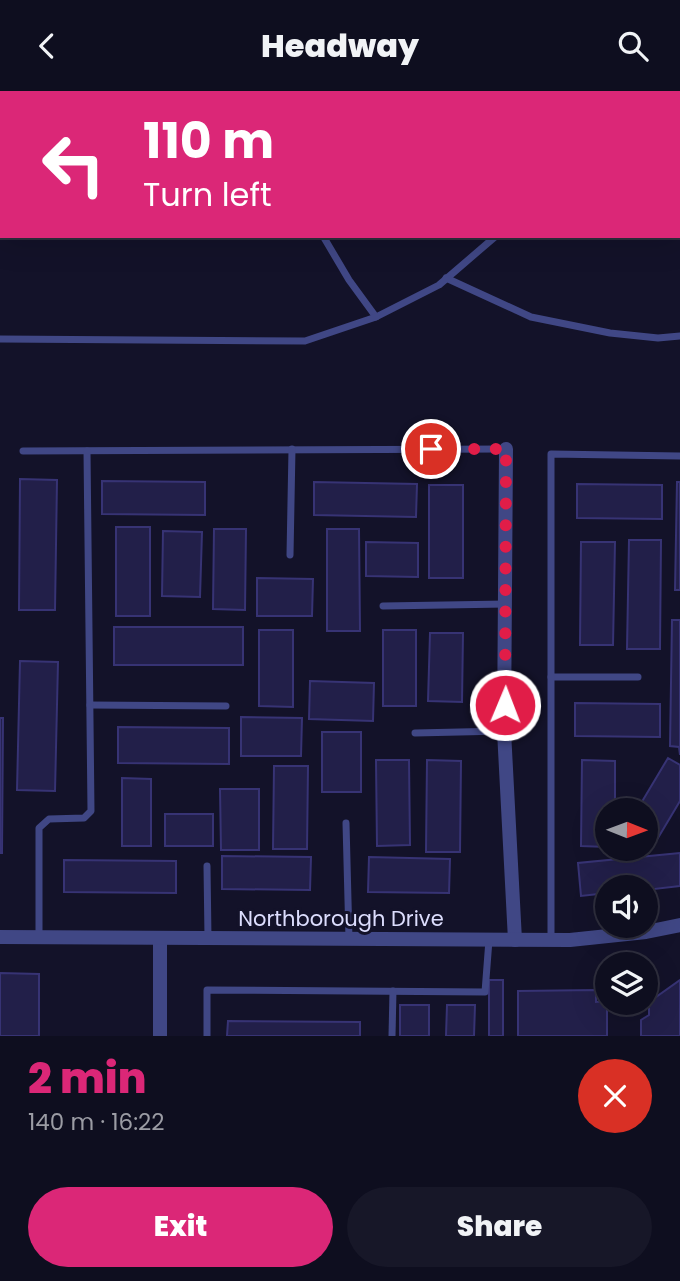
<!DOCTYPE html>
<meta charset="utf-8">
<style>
body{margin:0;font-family:Poppins,sans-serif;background:#171728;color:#f1f3f6;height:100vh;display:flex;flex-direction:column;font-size:26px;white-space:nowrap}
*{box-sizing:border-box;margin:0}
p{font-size:23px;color:#9b9ca4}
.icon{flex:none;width:38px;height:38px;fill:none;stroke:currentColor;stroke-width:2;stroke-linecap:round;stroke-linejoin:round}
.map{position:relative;height:945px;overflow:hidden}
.panel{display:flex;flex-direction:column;background:#0e0e1f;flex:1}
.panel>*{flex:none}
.top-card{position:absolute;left:0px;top:0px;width:681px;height:147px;box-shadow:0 7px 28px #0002,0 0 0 2px #2e2e3d;background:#db2777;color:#fff;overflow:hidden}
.needle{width:46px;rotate:91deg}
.controls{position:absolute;left:595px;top:707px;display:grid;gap:14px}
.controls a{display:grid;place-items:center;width:63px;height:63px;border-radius:50%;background:#0e0e1f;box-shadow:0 7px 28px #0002,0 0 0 2px #2e2e3d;font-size:35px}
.pin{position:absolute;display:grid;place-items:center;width:60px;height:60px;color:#fff;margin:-30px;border:4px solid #fff;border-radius:50%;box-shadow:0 2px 7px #0007}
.me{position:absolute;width:77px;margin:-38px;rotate:1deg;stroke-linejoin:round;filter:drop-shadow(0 0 5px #0008)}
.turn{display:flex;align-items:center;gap:24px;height:147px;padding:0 28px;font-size:32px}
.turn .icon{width:91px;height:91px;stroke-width:2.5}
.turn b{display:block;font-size:49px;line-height:60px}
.round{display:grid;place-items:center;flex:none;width:74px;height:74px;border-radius:37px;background:#171728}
.overview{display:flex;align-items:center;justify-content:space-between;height:119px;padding:0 28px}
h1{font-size:42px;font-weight:800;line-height:52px;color:#db2777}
.primary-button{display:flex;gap:14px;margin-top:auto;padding:14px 28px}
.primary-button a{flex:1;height:80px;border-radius:42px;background:#db2777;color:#fff;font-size:28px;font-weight:800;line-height:80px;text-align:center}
.primary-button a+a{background:#171728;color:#f1f3f6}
header{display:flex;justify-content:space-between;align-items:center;height:91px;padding:0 28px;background:#0e0e1f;font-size:32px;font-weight:800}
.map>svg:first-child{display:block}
.building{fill:#221f49;stroke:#373374;stroke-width:2}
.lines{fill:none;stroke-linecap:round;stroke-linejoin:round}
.service{stroke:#404785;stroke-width:7}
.minor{stroke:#404785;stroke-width:14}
.tertiary{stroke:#404785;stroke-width:14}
.route{stroke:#e11d48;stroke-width:12;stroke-dasharray:0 21.6}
.labels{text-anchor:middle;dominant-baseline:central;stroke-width:6;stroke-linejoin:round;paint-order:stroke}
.street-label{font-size:21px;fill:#dcddfd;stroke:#131229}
</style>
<header><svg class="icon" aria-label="back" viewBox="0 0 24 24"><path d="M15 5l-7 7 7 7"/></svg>Headway<svg class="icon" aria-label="search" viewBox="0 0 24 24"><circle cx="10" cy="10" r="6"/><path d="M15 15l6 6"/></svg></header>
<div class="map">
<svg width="680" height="945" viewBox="0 0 680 945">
<rect width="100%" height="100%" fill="#131229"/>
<g class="building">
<polygon points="20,388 57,389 55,519 19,519"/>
<polygon points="102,390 205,391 205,424 102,423"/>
<polygon points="314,391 417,393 416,426 314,424"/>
<polygon points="677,391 680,391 680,499 675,499"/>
<polygon points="577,393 662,394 662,428 577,427"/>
<rect x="429" y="394" width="34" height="93"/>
<rect x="116" y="436" width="34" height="89"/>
<polygon points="214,438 246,438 245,519 213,518"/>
<polygon points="327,438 359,438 360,540 327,540"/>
<polygon points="163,440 202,441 200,506 162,505"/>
<polygon points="629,449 661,449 660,558 627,558"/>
<polygon points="366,451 418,452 418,486 366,485"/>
<polygon points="581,451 615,451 613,554 580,554"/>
<polygon points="257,487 313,488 312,525 257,525"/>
<polygon points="672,529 680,529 680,664 679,656 670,655"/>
<rect x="114" y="536" width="129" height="38"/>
<polygon points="259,539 293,539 293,616 259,615"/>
<rect x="383" y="539" width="33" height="76"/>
<polygon points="430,542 463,542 462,611 428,610"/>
<polygon points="20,570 58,571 55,700 17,699"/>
<polygon points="310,590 374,592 373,630 309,628"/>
<polygon points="575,612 660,613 660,646 575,645"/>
<polygon points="241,626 302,627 301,665 241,665"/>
<polygon points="0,627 3,627 2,762 0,762"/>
<polygon points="118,636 229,637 229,673 118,672"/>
<rect x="322" y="641" width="39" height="60"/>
<polygon points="668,667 680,674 680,710 652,757 646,754 646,719 637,719"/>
<polygon points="376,669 409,669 410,754 377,755"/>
<polygon points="427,669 461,670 460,761 426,761"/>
<polygon points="582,669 615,670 615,719 607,719 607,756 581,755"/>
<polygon points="274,675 308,675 307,758 273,758"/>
<polygon points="122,687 151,688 151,755 122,755"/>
<polygon points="220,698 259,698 259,759 221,759"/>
<rect x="165" y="723" width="48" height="32"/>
<polygon points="680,762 680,795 646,799 646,796 607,796 607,802 581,805 578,772"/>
<polygon points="222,765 311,766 310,799 222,798"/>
<polygon points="369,766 450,768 449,802 368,801"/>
<polygon points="64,769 176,770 176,802 64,801"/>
<polygon points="0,882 39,883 39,945 0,945"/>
<rect x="489" y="889" width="14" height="56"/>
<polygon points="680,889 680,945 641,945 641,929 649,924 649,911"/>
<polygon points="596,899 596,911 607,910 607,945 518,945 518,900"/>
<rect x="400" y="914" width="29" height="31"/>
<polygon points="447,914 475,914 474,945 446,945"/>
<polygon points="228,930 360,931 360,945 227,945"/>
</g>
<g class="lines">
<g class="service">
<polyline points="0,55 2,55"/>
<polyline points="679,55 680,55"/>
<polyline points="323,145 349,189 376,226 439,194 496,145"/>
<polyline points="446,187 531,226 610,242 658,247 680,245"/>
<polyline points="0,248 305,250 376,226"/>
<polyline points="23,360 506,358"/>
<polyline points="290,464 292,358"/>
<polyline points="383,515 506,513"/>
<polyline points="551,586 638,586"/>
<polyline points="90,614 226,615"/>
<polyline points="415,642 504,640"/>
<polyline points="346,732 349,848"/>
<polyline points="207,775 208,847"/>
<polyline points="39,846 39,737 49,728 84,727 91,720 87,360"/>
<polyline points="551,848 551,363 680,365"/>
<polyline points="207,945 207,899 485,901 489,849"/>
<polyline points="392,945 393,900"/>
</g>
<g class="minor">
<polyline points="506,358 504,640 515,849"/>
<polyline points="160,847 160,945"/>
</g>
<polyline class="tertiary" points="0,846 570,849 646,841 680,834"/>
</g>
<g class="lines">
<polyline class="route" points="431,358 506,358 505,614"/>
</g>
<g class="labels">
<g class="street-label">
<text x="341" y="827">Northborough Drive</text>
</g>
</g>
</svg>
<div class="controls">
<a><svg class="needle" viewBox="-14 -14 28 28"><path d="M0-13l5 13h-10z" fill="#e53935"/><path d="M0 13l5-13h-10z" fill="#9b9ca4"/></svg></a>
<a><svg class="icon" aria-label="sound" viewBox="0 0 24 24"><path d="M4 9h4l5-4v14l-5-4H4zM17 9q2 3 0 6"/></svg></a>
<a><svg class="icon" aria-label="layers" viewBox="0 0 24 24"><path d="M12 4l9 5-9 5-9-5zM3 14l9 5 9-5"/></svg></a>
</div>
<div class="pin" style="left:431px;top:358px;background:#d93025"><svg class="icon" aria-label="arrive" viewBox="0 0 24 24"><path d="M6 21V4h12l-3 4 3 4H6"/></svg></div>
<svg class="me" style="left:505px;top:614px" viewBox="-20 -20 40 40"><circle r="17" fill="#e11d48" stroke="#fff" stroke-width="3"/><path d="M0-11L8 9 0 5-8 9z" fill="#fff"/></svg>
<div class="top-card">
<div class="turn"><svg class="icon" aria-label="left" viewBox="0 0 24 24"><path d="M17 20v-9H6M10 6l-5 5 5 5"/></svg><div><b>110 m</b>Turn left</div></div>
</div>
</div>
<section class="panel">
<div class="overview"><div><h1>2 min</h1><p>140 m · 16:22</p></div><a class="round" style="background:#d93025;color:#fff"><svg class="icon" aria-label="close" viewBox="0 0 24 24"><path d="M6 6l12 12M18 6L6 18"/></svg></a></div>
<div class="primary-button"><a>Exit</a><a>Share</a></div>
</section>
